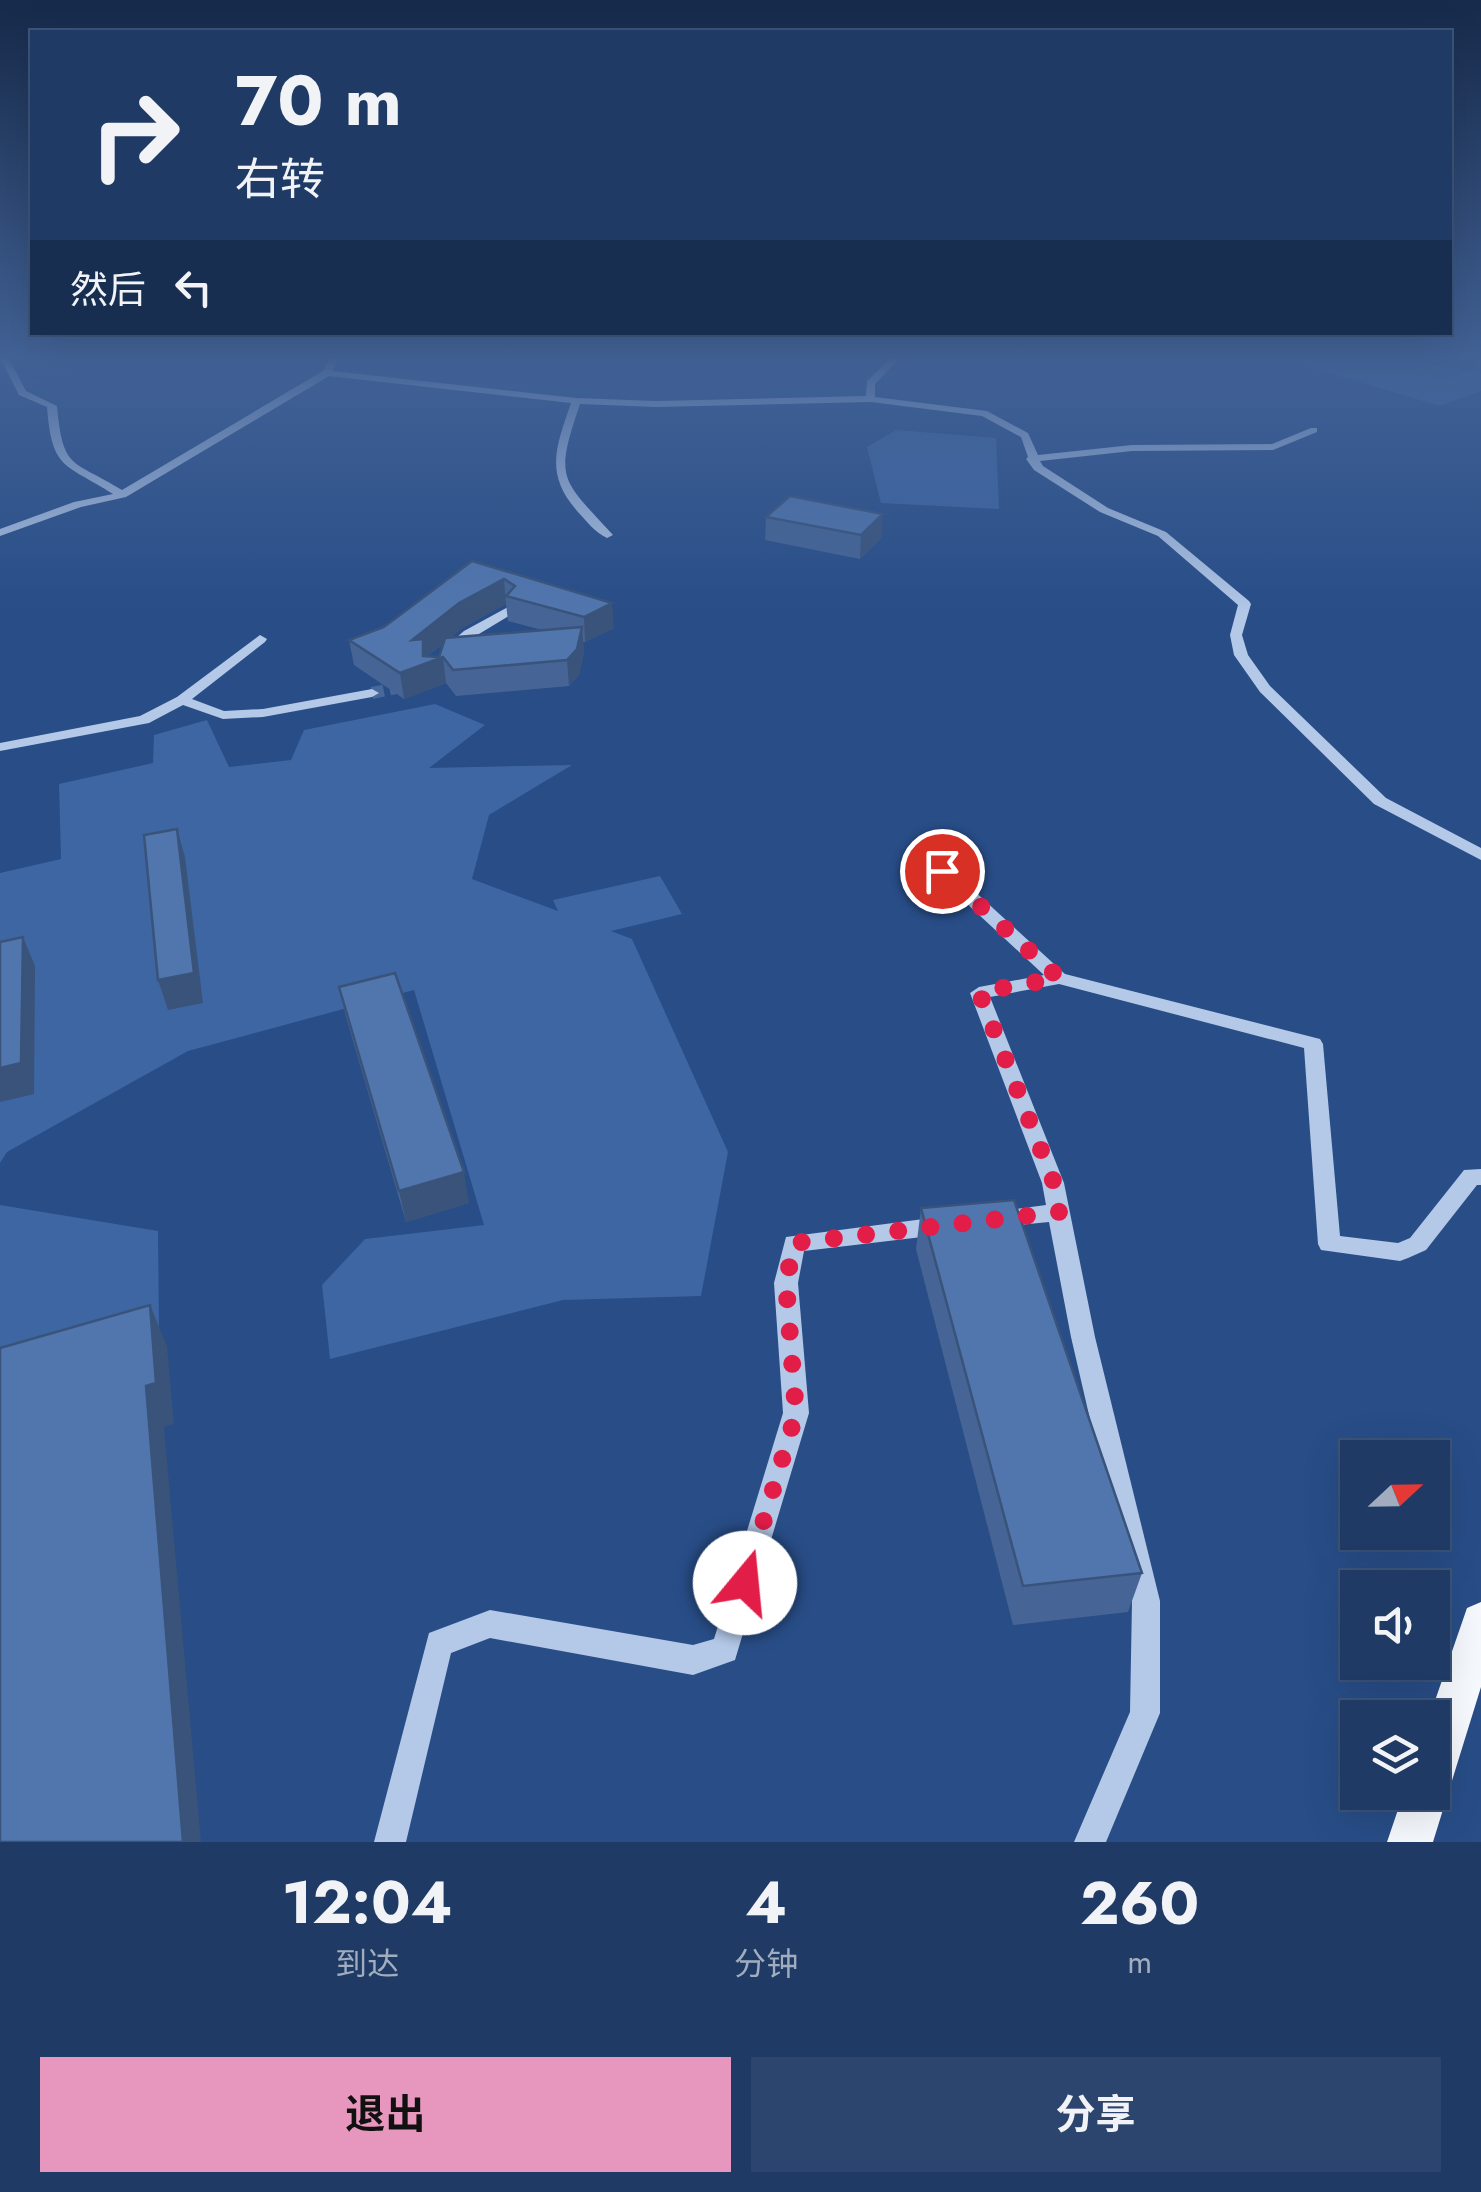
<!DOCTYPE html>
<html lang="zh">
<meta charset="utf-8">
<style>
body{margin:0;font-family:Jost,"Noto Sans SC",sans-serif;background:#2b456e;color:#f1f3f6;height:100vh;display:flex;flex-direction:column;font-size:38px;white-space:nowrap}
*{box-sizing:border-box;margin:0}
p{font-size:32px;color:#a1adbf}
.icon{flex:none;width:55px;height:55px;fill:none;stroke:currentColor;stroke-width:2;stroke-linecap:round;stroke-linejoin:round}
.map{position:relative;height:1842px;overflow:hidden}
.drawer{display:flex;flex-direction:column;background:#1e3a65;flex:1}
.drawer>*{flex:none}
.top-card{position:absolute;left:30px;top:30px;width:1422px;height:305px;border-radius:0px;box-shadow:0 10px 40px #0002,0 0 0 2px #3c5479;background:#1e3a65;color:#f1f3f6;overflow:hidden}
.needle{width:65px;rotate:68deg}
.controls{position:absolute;left:1340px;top:1440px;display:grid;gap:20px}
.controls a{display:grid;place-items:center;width:110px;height:110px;border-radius:0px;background:#1e3a65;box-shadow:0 10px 40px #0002,0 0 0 2px #3c5479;font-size:50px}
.pin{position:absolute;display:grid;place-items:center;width:85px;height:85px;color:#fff;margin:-42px;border:5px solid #fff;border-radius:50%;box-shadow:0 2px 10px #0007}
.me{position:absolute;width:110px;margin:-55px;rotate:17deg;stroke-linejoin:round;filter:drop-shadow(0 0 8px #0008)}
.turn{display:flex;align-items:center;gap:35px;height:210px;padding:0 40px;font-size:45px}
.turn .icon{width:130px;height:130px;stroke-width:2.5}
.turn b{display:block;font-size:70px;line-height:85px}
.then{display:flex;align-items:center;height:95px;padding:0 40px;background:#0003;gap:20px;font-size:38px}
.eta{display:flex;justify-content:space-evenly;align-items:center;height:170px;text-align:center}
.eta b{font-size:60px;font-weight:700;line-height:70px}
.cta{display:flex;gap:20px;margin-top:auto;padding:20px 40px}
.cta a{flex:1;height:115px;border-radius:0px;background:#e797bd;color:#111;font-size:40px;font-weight:700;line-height:115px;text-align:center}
.cta a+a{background:#2b456e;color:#f1f3f6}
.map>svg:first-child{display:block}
.green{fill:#3d66a3}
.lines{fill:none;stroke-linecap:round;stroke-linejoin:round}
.minor-tunnel{stroke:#486899;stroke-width:12;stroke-dasharray:12 6;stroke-linecap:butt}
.minor{fill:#b4c9e8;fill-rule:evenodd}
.major{fill:#f6f9fe;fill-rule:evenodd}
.wall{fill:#466596;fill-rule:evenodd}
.shaded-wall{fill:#39537a}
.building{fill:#5176ae;stroke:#39537a;stroke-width:2.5}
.route{stroke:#e11d48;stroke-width:18;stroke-dasharray:0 32.4}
</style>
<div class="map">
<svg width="1481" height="1842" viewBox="0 0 1481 1842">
<rect width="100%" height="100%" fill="#284d87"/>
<g class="green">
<polygon points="1277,357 1389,357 1481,374 1481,391 1440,406"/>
<polygon points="896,430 996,438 999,509 881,503 867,447"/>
<polygon points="435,704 485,725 429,768 572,765 489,815 472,879 558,911 553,900 660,876 682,914 611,931 632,939 728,1152 701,1296 563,1300 330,1359 322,1285 365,1239 484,1225 414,990 188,1051 7,1152 0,1163 0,873 61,859 59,784 153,763 154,735 207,720 229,767 291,760 304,730"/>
<polygon points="0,1205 158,1231 159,1331 0,1378"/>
</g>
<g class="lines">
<polyline class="minor-tunnel" points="372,693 411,685"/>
<g class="minor">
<path d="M0,357H8L26,391L57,406C63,471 72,459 122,490L323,371L331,357H339L332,371L576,398L656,401L866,396L867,381L892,357H901L875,384V397L987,411L1028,433L1038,455L1132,445L1272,444L1311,428H1317V432L1273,450L1132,451L1040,461L1043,466L1108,508L1166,532L1249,601L1251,604L1242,635L1248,655L1270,686L1386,798L1481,848V860L1374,804L1260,692L1234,655L1230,635L1238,605L1158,536L1100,512L1034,470L1026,459L1028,457L1021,437L982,416L871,402L656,407L580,404C554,481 561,478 613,535L607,538C596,533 587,522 578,512C544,474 556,447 571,403L329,376L126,497L81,507L0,536V529L74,502L113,494C65,463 52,471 47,407L19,395Z"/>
<polygon points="508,607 514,611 512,614 474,637 453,655 443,655 443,649 464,631"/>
<polygon points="260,635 267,639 265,642 192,699 224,711 263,709 372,689 379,693 372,697 263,717 223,719 183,705 149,723 0,751 0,743 140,716 177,697"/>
<polygon points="942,866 948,867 1065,974 1320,1039 1323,1044 1340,1236 1398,1243 1410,1238 1464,1170 1481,1169 1481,1185 1477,1185 1426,1250 1408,1258 1400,1261 1321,1250 1318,1244 1304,1048 1059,984 990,997 1064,1183 1095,1337 1160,1601 1160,1713 1106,1842 1074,1842 1130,1712 1132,1601 1071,1337 1049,1222 1000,1227 992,1224 989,1218 992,1212 1046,1205 1042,1183 970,993 979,987 1044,975 936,875 934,871"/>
<polygon points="939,1217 947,1220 950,1226 947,1232 939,1235 804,1251 798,1283 809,1413 735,1660 693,1675 490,1638 451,1653 406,1842 374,1842 429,1633 490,1610 693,1645 714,1639 783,1413 774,1283 786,1237"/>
</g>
<polygon class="major" points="1481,1602 1481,1687 1433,1842 1387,1842 1404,1792 1432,1792 1432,1718 1429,1718 1467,1608"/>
</g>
<g class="wall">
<polygon points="766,517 882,537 860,559 765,540"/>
<path d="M472,561L614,628L585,642H583L584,652L579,675L569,686L456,696L446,683L404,699L354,665L349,640L384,627ZM506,604L508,621L542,630L451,637L462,628ZM443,644L439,657L427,656Z"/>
<polygon points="339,987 469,1203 406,1222 346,1017"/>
<polygon points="921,1208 1142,1573 1128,1612 1013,1625 916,1249"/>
</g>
<g class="shaded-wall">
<polygon points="883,514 882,537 860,559 861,535"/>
<polygon points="504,579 506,604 462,628 426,657 443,657 446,683 404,699 400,673 412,640 459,603"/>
<polygon points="612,603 614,628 585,642 584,617"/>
<polygon points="582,627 584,652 579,675 569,686 567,660"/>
<polygon points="177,829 185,857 203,1003 168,1010 158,980"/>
<polygon points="23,937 35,966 34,1094 0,1102 0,1068"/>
<polygon points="464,1172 469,1203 406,1222 399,1191"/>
<polygon points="150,1305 167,1346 174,1424 164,1427 201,1842 183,1842 146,1386"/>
</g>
<g class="building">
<polygon points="790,496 883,514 861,535 766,517"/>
<polygon points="472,561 612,603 584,617 506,596 515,586 504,579 459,603 412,640 423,639 423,656 439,657 445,638 582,627 577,649 567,660 453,670 443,657 400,673 349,640 384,627"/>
<polygon points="177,829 194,973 158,980 144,835"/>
<polygon points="23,937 21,1063 0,1068 0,942"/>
<polygon points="395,973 464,1172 399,1191 339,987"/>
<polygon points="1014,1200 1142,1573 1023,1586 921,1208"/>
<polygon points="150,1305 156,1383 146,1386 183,1842 0,1842 0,1348"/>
</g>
<linearGradient id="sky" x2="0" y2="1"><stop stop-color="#162a4a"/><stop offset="0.58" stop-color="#426296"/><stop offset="1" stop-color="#426296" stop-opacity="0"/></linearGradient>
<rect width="1481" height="615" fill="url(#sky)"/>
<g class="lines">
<polyline class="route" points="745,1583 796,1413 786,1283 794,1243 1059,1212 1054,1183 979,992 1059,978 942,871"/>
</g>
</svg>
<div class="controls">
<a><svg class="needle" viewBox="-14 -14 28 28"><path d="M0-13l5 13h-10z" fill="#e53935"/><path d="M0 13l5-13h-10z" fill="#a1adbf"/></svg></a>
<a><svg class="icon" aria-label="sound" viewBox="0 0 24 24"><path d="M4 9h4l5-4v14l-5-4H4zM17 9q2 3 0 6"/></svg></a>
<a><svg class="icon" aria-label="layers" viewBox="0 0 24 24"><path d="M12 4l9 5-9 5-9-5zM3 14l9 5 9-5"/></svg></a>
</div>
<div class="pin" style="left:942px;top:871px;background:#d93025"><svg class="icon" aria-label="arrive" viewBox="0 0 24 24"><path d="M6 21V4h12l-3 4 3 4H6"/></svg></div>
<svg class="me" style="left:745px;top:1583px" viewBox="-20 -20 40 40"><circle r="19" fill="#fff"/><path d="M0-13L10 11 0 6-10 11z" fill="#e11d48"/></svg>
<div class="top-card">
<div class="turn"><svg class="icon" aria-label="right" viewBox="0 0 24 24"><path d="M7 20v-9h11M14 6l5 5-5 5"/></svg><div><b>70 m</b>右转</div></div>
<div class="then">然后<svg class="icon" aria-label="left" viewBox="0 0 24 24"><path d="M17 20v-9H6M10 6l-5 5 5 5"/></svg></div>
</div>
</div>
<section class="drawer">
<div class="eta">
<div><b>12:04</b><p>到达</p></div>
<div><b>4</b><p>分钟</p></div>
<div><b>260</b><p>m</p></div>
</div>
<div class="cta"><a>退出</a><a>分享</a></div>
</section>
